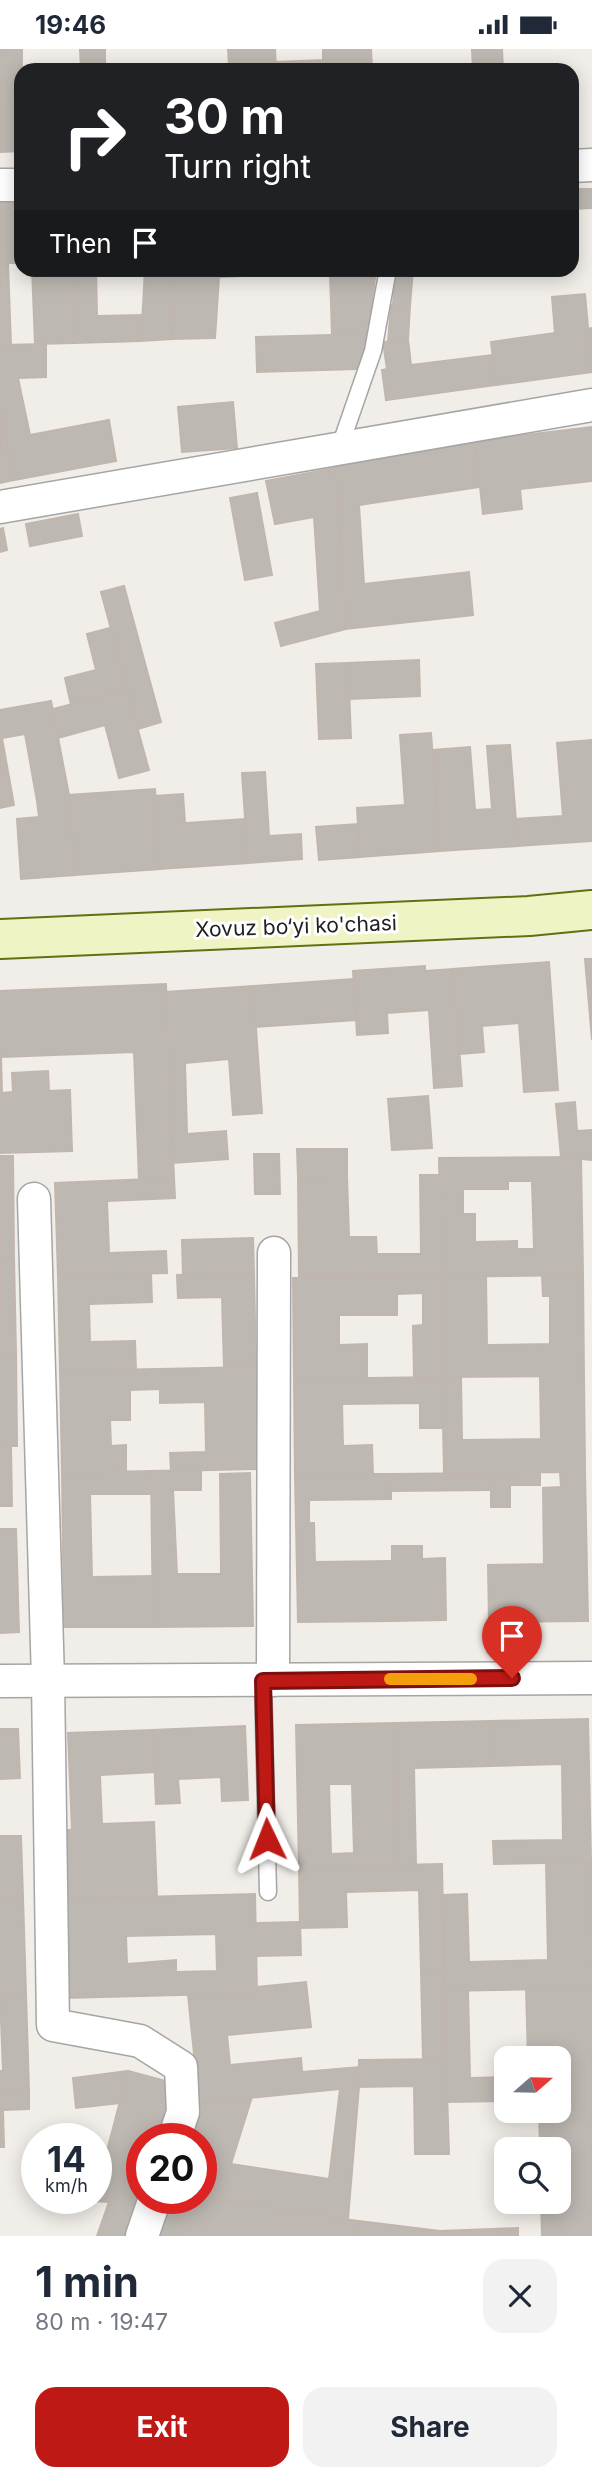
<!DOCTYPE html>
<meta charset="utf-8">
<style>
body{margin:0;font-family:Inter,sans-serif;background:#f2f2f3;color:#1f2937;height:100vh;display:flex;flex-direction:column;font-size:26px;white-space:nowrap}
*{box-sizing:border-box;margin:0}
p{font-size:23px;color:#747a83}
.icon{flex:none;width:38px;height:38px;fill:none;stroke:currentColor;stroke-width:2;stroke-linecap:round;stroke-linejoin:round}
.map{position:relative;height:2187px;overflow:hidden}
.panel{display:flex;flex-direction:column;background:#fff;flex:1}
.panel>*{flex:none}
.top-card{position:absolute;left:14px;top:14px;width:565px;height:214px;border-radius:21px;box-shadow:0 4px 18px #0003;background:#202124;color:#fff;overflow:hidden}
.needle{width:46px;rotate:70deg}
.fabs{position:absolute;left:494px;top:1997px;display:grid;gap:14px}
.fabs a{display:grid;place-items:center;width:77px;height:77px;border-radius:14px;background:#fff;box-shadow:0 4px 18px #0003;font-size:35px}
.speed{position:absolute;left:21px;top:2074px;display:flex;gap:14px;font-size:35px;font-weight:700;text-align:center}
.speed>*{display:grid;place-content:center;width:91px;height:91px;border-radius:50%;background:#fff;box-shadow:0 4px 18px #0003;line-height:1}
.speed small{font-size:18px;font-weight:400}
.speed .limit{border:10px solid #d22;background:#fff;color:#111}
.pin{position:absolute;display:grid;place-items:center;width:60px;height:60px;color:#fff;margin:-72px -30px;border-radius:50% 50% 50% 0;rotate:-45deg;box-shadow:0 0 7px #0007}
.pin .icon{rotate:45deg}
.me{position:absolute;width:77px;margin:-38px;rotate:358deg;stroke-linejoin:round;filter:drop-shadow(0 0 5px #0008)}
.turn{display:flex;align-items:center;gap:24px;height:147px;padding:0 35px;font-size:32px}
.turn .icon{width:91px;height:91px;stroke-width:2.5}
.turn b{display:block;font-size:49px;line-height:60px}
.then{display:flex;align-items:center;height:66px;padding:0 35px;background:#0003;gap:14px;font-size:26px}
.round{display:grid;place-items:center;flex:none;width:74px;height:74px;border-radius:21px;background:#f2f2f3}
.overview{display:flex;align-items:center;justify-content:space-between;height:119px;padding:0 35px}
h1{font-size:42px;font-weight:700;line-height:52px}
.button{display:flex;gap:14px;margin-top:auto;padding:14px 35px}
.button a{flex:1;height:80px;border-radius:21px;background:#be1915;color:#fff;font-size:28px;font-weight:700;line-height:80px;text-align:center}
.button a+a{background:#f2f2f3;color:#1f2937}
.status{display:flex;justify-content:space-between;align-items:center;height:49px;padding:0 35px;background:#fff;direction:ltr}
.status svg{height:19px;fill:currentColor}
.map>svg:first-child{display:block}
.building{fill:#beb8b2;stroke:#c1b6ad;stroke-width:2;fill-rule:evenodd}
.lines{fill:none;stroke-linecap:round;stroke-linejoin:round}
.lane-casing{stroke:#a5a5a5;stroke-width:19}
.street-casing{stroke:#a5a5a5;stroke-width:35}
.secondary-casing{stroke:#637011;stroke-width:42}
.lane{stroke:#fff;stroke-width:16}
.street{stroke:#fff;stroke-width:32}
.secondary{stroke:#f0f4c4;stroke-width:38}
.route-casing{stroke:#7c100e;stroke-width:18}
.route{stroke:#be1915;stroke-width:12}
.slow{stroke:#f59e0b;stroke-width:12}
.labels{text-anchor:middle;dominant-baseline:central;stroke-width:6;stroke-linejoin:round;paint-order:stroke}
.street-label{font-size:21px;fill:#212121;stroke:#fff}
</style>
<div class="status"><b>19:46</b><svg viewBox="0 0 49 12"><path d="M0 12V9h3v3zM5 12V6h3v6zM10 12V3h3v9zM15 12V0h3v12zM26 1h20v11H26zM47 4h2v5h-2z"/></svg></div>
<div class="map">
<svg width="592" height="2187" viewBox="0 0 592 2187">
<rect width="100%" height="100%" fill="#f1eee9"/>
<g class="building">
<polygon points="0,0 22,0 21,102 0,103"/>
<polygon points="80,0 105,0 105,21 81,21"/>
<polygon points="228,0 275,0 276,21 180,21 180,19 229,17"/>
<polygon points="323,0 371,0 372,21 276,21 276,13 323,11"/>
<polygon points="472,0 502,0 503,21 473,21"/>
<polygon points="572,140 592,140 592,159 572,160"/>
<polygon points="21,151 21,214 8,214 11,296 0,296 0,152"/>
<polygon points="32,220 72,220 75,294 35,295"/>
<polygon points="72,220 96,220 97,267 143,266 141,292 75,294"/>
<polygon points="145,220 176,220 172,290 141,292"/>
<polygon points="176,220 271,220 271,226 219,228 215,289 172,290"/>
<polygon points="271,220 376,220 368,285 332,286 330,224 271,226"/>
<polygon points="395,220 413,220 410,257 393,256"/>
<polygon points="585,245 592,323 496,336 491,293 555,284 552,248"/>
<polygon points="391,256 410,257 408,290 388,293"/>
<polygon points="592,279 592,322 588,280"/>
<polygon points="368,285 357,320 257,323 256,288"/>
<polygon points="408,290 411,316 492,306 496,336 386,351 382,321 387,320 383,293"/>
<polygon points="46,295 46,328 18,329 30,386 109,371 116,412 14,431 0,360 0,296"/>
<polygon points="233,353 237,399 182,403 178,358"/>
<polygon points="0,360 14,431 0,434"/>
<polygon points="592,378 592,432 520,440 522,460 483,465 475,392"/>
<polygon points="475,392 480,438 359,456 364,535 469,523 473,566 346,580 335,413"/>
<polygon points="335,419 346,580 281,597 275,574 320,562 314,468 275,475 266,432"/>
<polygon points="257,444 272,526 245,531 230,449"/>
<polygon points="78,465 82,487 30,497 26,475"/>
<polygon points="3,479 7,501 0,503 0,480"/>
<polygon points="124,537 161,673 138,680 101,543"/>
<polygon points="110,579 127,641 71,656 65,629 96,621 87,585"/>
<polygon points="419,611 420,647 349,650 348,614"/>
<polygon points="348,614 351,689 319,690 316,615"/>
<polygon points="127,641 149,721 119,729 105,676 58,689 53,660"/>
<polygon points="51,652 69,746 75,826 21,830 17,770 39,768 37,752 25,685 2,689 14,756 0,759 0,661"/>
<polygon points="431,684 440,802 360,808 357,759 405,756 400,686"/>
<polygon points="592,691 592,792 518,797 516,770 563,767 557,694"/>
<polygon points="510,696 518,797 440,802 433,701 470,698 475,761 492,760 487,697"/>
<polygon points="265,723 269,787 301,785 302,810 248,814 242,724"/>
<polygon points="155,740 160,820 75,826 69,746"/>
<polygon points="183,745 185,774 157,776 155,747"/>
<polygon points="245,770 248,814 160,820 157,776"/>
<polygon points="358,775 360,808 319,811 316,778"/>
<polygon points="585,910 592,910 592,991"/>
<polygon points="549,913 558,1041 524,1043 519,974 482,977 484,1003 460,1005 453,920"/>
<polygon points="425,917 425,922 453,920 462,1037 434,1039 429,961 387,964 388,984 357,986 353,922"/>
<polygon points="353,930 356,971 256,978 253,937"/>
<polygon points="166,935 174,1129 139,1131 134,1003 1,1008 2,1044 13,1043 12,1024 48,1022 49,1042 70,1041 72,1102 0,1104 0,942"/>
<polygon points="253,937 262,1064 233,1066 229,1010 185,1014 187,1085 226,1082 228,1110 173,1114 166,943"/>
<polygon points="428,1047 432,1099 392,1101 388,1050"/>
<polygon points="575,1053 577,1082 592,1081 592,1111 561,1108 556,1055"/>
<polygon points="297,1100 347,1100 347,1127 298,1128"/>
<polygon points="254,1105 279,1105 280,1145 255,1145"/>
<polygon points="0,1107 13,1107 14,1209 0,1209"/>
<path d="M581,1108L583,1226L441,1228L439,1109ZM508,1132H532L534,1200H517V1192L475,1193V1165H463V1140H508Z"/>
<polygon points="420,1126 440,1126 441,1228 299,1229 298,1128 347,1127 349,1188 376,1188 377,1205 421,1205"/>
<polygon points="174,1129 175,1149 107,1152 109,1204 166,1202 167,1224 58,1227 55,1134"/>
<polygon points="253,1189 254,1224 183,1226 182,1191"/>
<polygon points="0,1209 14,1209 16,1305 0,1305"/>
<polygon points="254,1224 256,1318 224,1319 222,1248 178,1249 177,1226"/>
<polygon points="151,1225 152,1253 89,1255 90,1293 135,1292 136,1321 60,1322 58,1227"/>
<polygon points="583,1226 584,1327 442,1328 441,1228 486,1227 487,1296 550,1295 550,1247 543,1247 542,1227"/>
<polygon points="441,1228 442,1328 414,1328 413,1277 423,1276 423,1244 397,1245 397,1266 339,1266 339,1296 367,1295 367,1329 294,1330 293,1229"/>
<polygon points="0,1305 16,1305 17,1397 0,1397"/>
<polygon points="256,1318 259,1420 171,1422 170,1404 206,1403 205,1353 160,1354 160,1340 130,1341 130,1371 110,1371 111,1397 126,1396 126,1423 62,1424 60,1322"/>
<polygon points="540,1327 584,1327 585,1423 444,1424 442,1328 461,1328 462,1391 541,1390"/>
<polygon points="442,1328 443,1379 420,1379 420,1354 342,1355 343,1397 372,1396 373,1425 295,1426 294,1330"/>
<polygon points="0,1397 11,1397 12,1457 0,1457"/>
<polygon points="201,1421 201,1441 173,1441 177,1525 221,1525 220,1425 250,1424 253,1577 153,1578 151,1422"/>
<polygon points="151,1422 152,1445 90,1445 92,1528 153,1527 153,1578 64,1578 62,1424"/>
<polygon points="540,1423 540,1436 510,1436 510,1458 491,1458 491,1424"/>
<polygon points="560,1423 585,1423 588,1572 489,1573 488,1516 544,1515 543,1439 561,1438"/>
<polygon points="491,1424 491,1441 391,1442 391,1425"/>
<polygon points="373,1425 391,1425 391,1450 309,1451 309,1474 314,1474 315,1513 392,1512 392,1572 298,1573 295,1426"/>
<polygon points="0,1480 16,1480 19,1583 0,1584"/>
<polygon points="392,1497 422,1497 422,1510 445,1509 446,1571 392,1572"/>
<polygon points="588,1670 591,1813 494,1815 493,1792 563,1791 562,1715 491,1717 490,1672"/>
<polygon points="490,1672 491,1717 414,1719 416,1816 399,1816 396,1674"/>
<path d="M396,1674L399,1816L299,1818L296,1676ZM329,1735H352L354,1804L331,1805Z"/>
<polygon points="245,1677 248,1751 222,1752 221,1728 178,1730 180,1754 156,1755 153,1681"/>
<polygon points="0,1680 18,1680 20,1729 0,1730"/>
<polygon points="153,1681 155,1723 100,1726 102,1775 154,1773 157,1847 63,1850 61,1781 72,1781 68,1684"/>
<polygon points="0,1787 21,1787 23,1849 0,1850"/>
<polygon points="546,1813 591,1813 592,1939 445,1942 443,1846 467,1845 469,1913 548,1911"/>
<polygon points="442,1815 444,1922 421,1922 419,1841 346,1843 347,1878 300,1879 299,1818"/>
<path d="M255,1845L257,1944L66,1949L63,1850ZM216,1885L217,1922L176,1923V1911L127,1915L126,1887Z"/>
<polygon points="23,1849 26,1945 0,1945 0,1850"/>
<polygon points="300,1873 301,1906 256,1907 256,1874"/>
<polygon points="421,1922 444,1922 446,2010 423,2010"/>
<polygon points="306,1933 311,1978 227,1986 230,2016 301,2009 302,2023 359,2018 359,2038 199,2054 188,1946 257,1944 257,1938"/>
<polygon points="592,1939 592,2051 558,2051 558,2009 528,2009 526,1940"/>
<polygon points="468,1941 470,2029 506,2028 506,2052 447,2053 445,1942"/>
<polygon points="0,1945 26,1945 29,2041 0,2042 0,2022 3,2022"/>
<polygon points="446,2010 449,2105 415,2105 414,2037 359,2038 359,2011"/>
<polygon points="128,2022 173,2034 158,2090 142,2090 142,2132 100,2128"/>
<polygon points="128,2022 120,2054 76,2059 73,2029"/>
<polygon points="359,2038 348,2170 198,2149 201,2149 201,2090 188,2090 199,2054 252,2048 231,2115 329,2130 340,2040"/>
<polygon points="29,2041 29,2060 3,2061 4,2098 0,2098 0,2042"/>
<polygon points="558,2051 592,2051 592,2187 542,2187 541,2152 558,2152 558,2100 540,2100 539,2062 558,2062"/>
<polygon points="96,2128 142,2132 142,2147 128,2187 97,2187 109,2153 57,2150 96,2149"/>
<polygon points="169,2149 198,2149 359,2172 357,2187 156,2187"/>
<polygon points="359,2172 441,2182 440,2187 357,2187"/>
<polygon points="518,2179 518,2187 440,2187 441,2182"/>
</g>
<g class="lines">
<defs>
<g id="lane">
<polyline points="339,400 373,302 388,220"/>
<polyline points="263,1632 268,1843"/>
</g>
<g id="street">
<polyline points="572,117 592,116"/>
<polyline points="0,136 21,136"/>
<polyline points="0,458 592,356"/>
<polyline points="34,1150 48,1631 53,1976 140,1992 181,2018 183,2063 174,2090"/>
<polyline points="273,1631 274,1204"/>
<polyline points="0,1632 592,1629"/>
<polyline points="142,2187 155,2149"/>
</g>
<polyline id="secondary" points="0,890 529,867 592,861"/>
</defs>
<use href="#lane" class="lane-casing"/>
<use href="#street" class="street-casing"/>
<use href="#secondary" class="secondary-casing"/>
<use href="#lane" class="lane"/>
<use href="#street" class="street"/>
<use href="#secondary" class="secondary"/>
</g>
<g class="lines">
<defs>
<polyline id="route" points="267,1790 263,1632 512,1629"/>
</defs>
<use href="#route" class="route-casing"/>
<use href="#route" class="route"/>
<polyline class="slow" points="390,1630 471,1630"/>
</g>
<g class="labels">
<g class="street-label">
<text transform="translate(296 877) rotate(-2)">Xovuz bo‘yi ko'chasi</text>
</g>
</g>
</svg>
<div class="fabs">
<a><svg class="needle" viewBox="-14 -14 28 28"><path d="M0-13l5 13h-10z" fill="#e53935"/><path d="M0 13l5-13h-10z" fill="#747a83"/></svg></a>
<a><svg class="icon" aria-label="search" viewBox="0 0 24 24"><circle cx="10" cy="10" r="6"/><path d="M15 15l6 6"/></svg></a>
</div>
<div class="speed"><div>14<small>km/h</small></div><div class="limit">20</div></div>
<div class="pin" style="left:512px;top:1629px;background:#d93025"><svg class="icon" aria-label="arrive" viewBox="0 0 24 24"><path d="M6 21V4h12l-3 4 3 4H6"/></svg></div>
<svg class="me" style="left:267px;top:1790px" viewBox="-20 -20 40 40"><path d="M0-17L14 15 0 8-14 15z" fill="#be1915" stroke="#fff" stroke-width="4"/></svg>
<div class="top-card">
<div class="turn"><svg class="icon" aria-label="right" viewBox="0 0 24 24"><path d="M7 20v-9h11M14 6l5 5-5 5"/></svg><div><b>30 m</b>Turn right</div></div>
<div class="then">Then<svg class="icon" aria-label="arrive" viewBox="0 0 24 24"><path d="M6 21V4h12l-3 4 3 4H6"/></svg></div>
</div>
</div>
<section class="panel">
<div class="overview"><div><h1>1 min</h1><p>80 m · 19:47</p></div><a class="round"><svg class="icon" aria-label="close" viewBox="0 0 24 24"><path d="M6 6l12 12M18 6L6 18"/></svg></a></div>
<div class="button"><a>Exit</a><a>Share</a></div>
</section>
